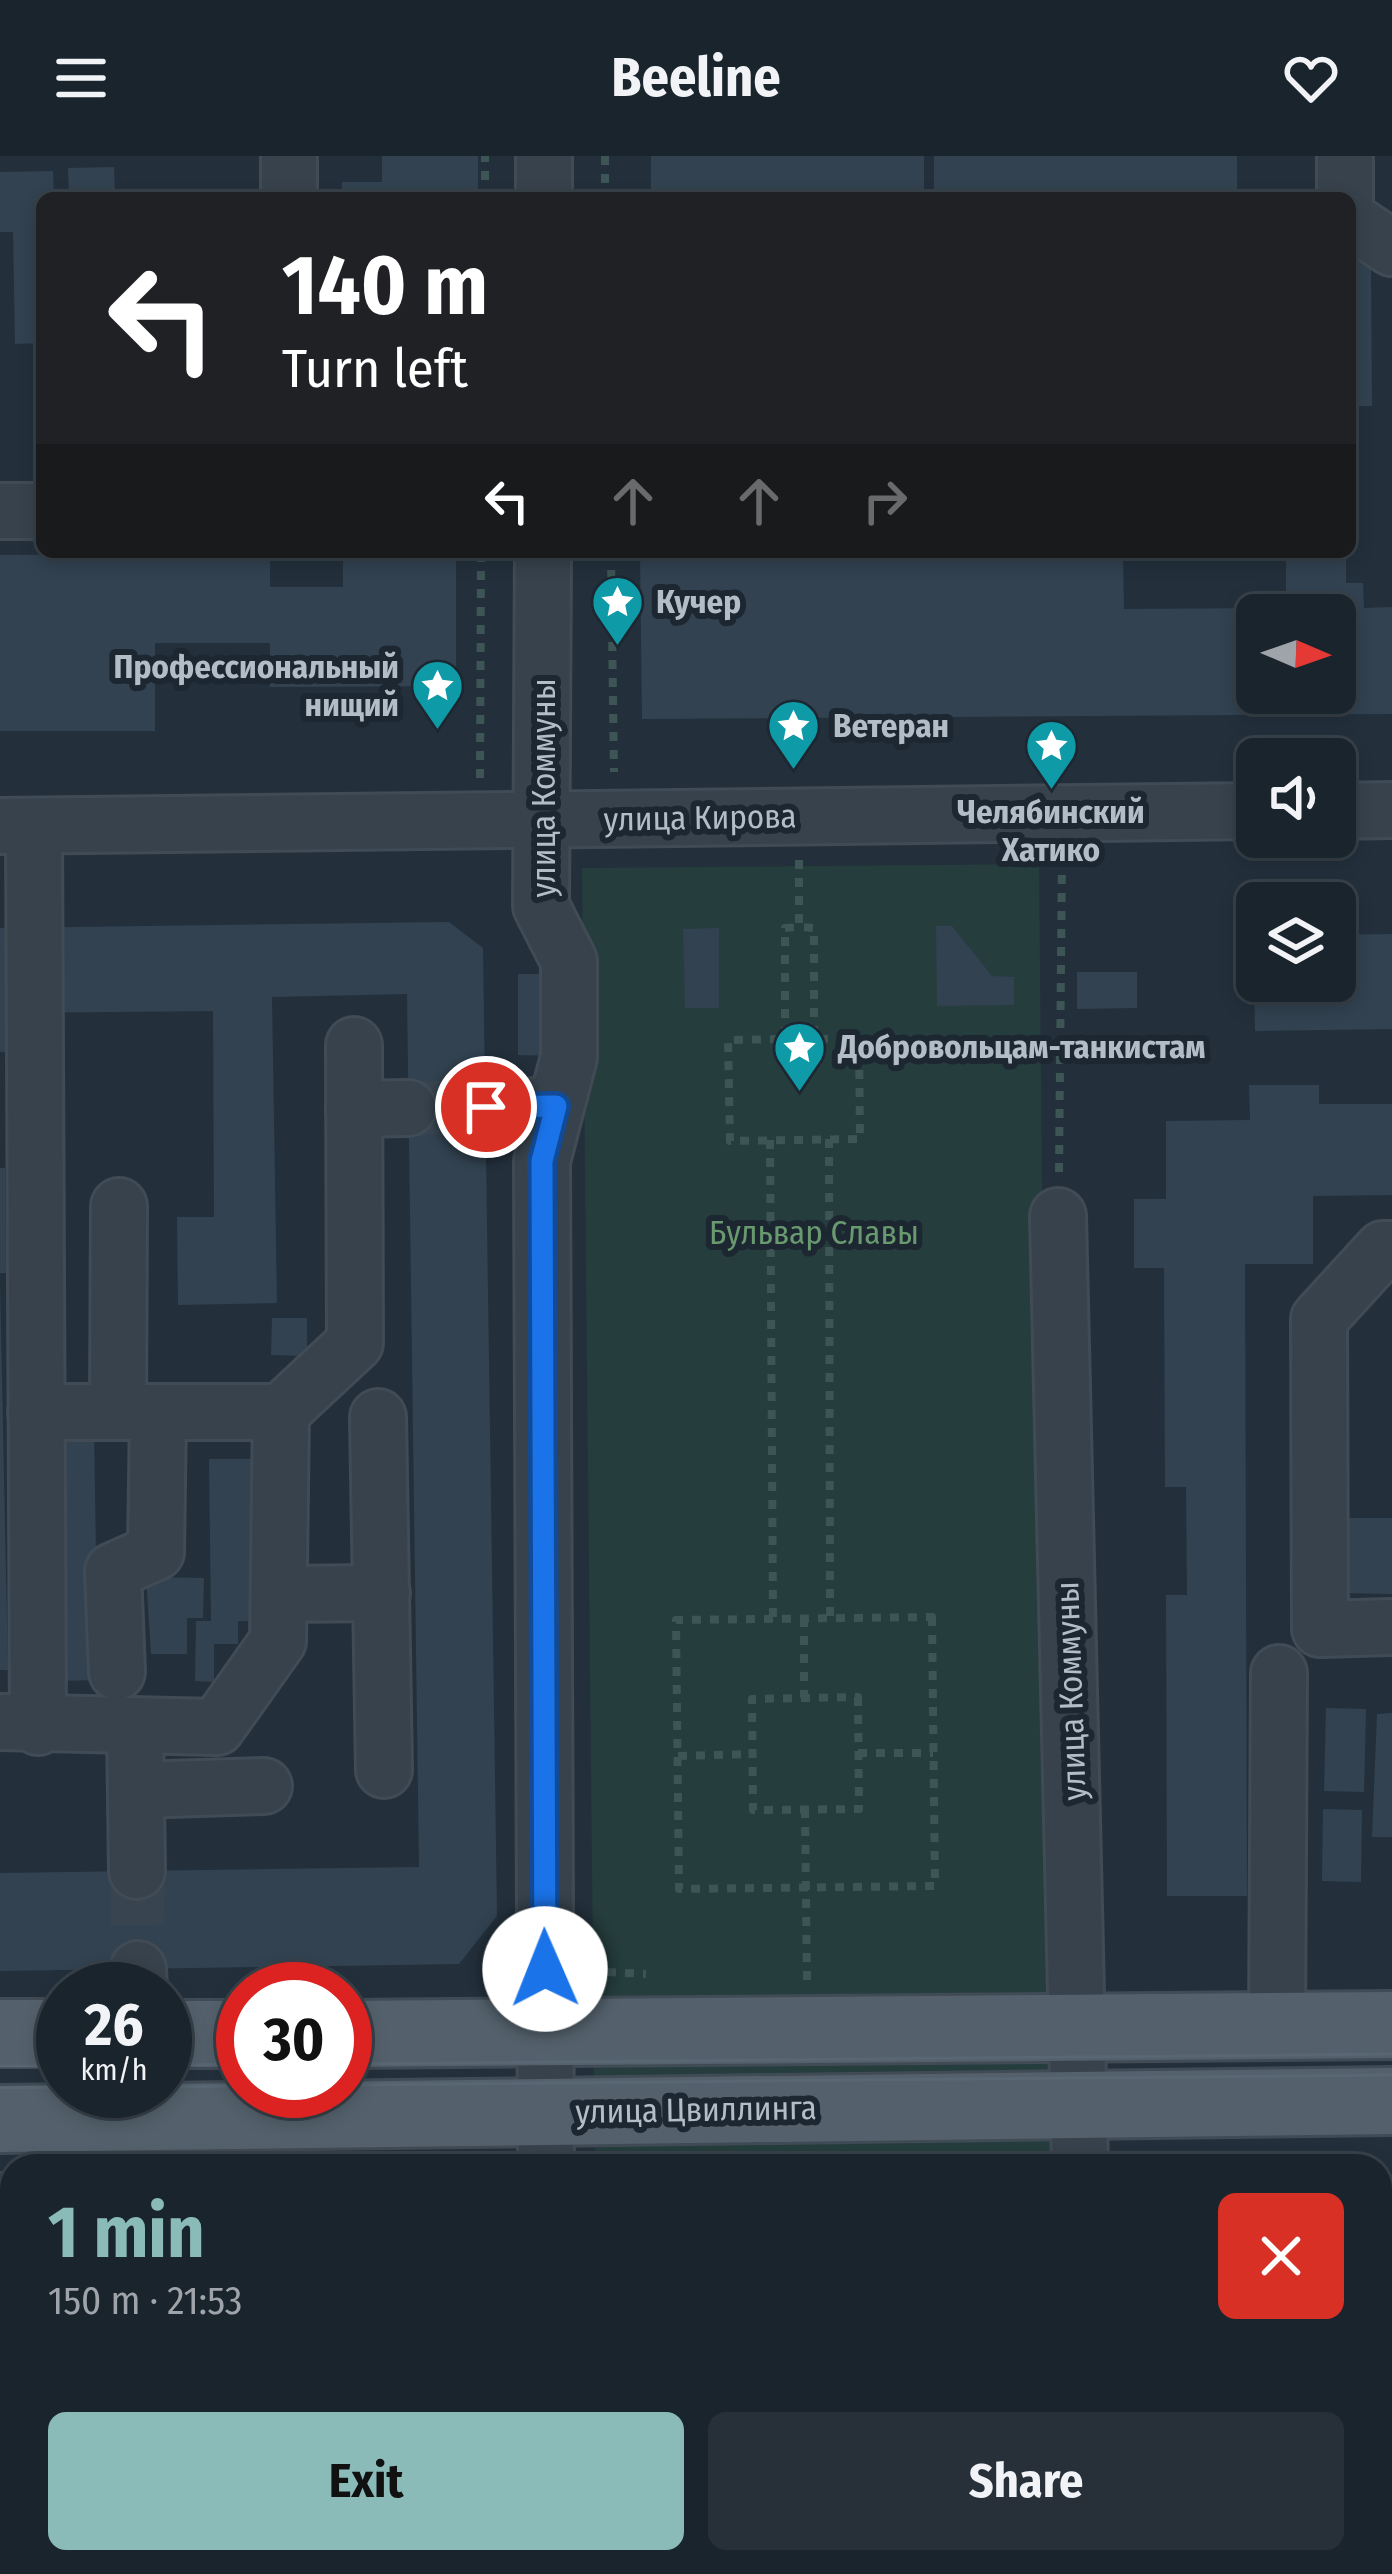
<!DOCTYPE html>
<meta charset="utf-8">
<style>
body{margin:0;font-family:"Fira Sans Condensed",sans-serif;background:#273039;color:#f1f3f6;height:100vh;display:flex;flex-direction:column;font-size:45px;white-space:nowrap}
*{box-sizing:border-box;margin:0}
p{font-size:39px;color:#9fa4aa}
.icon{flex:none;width:66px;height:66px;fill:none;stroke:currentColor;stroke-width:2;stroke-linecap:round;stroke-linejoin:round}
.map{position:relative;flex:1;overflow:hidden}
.drawer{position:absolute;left:0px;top:1998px;width:1392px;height:420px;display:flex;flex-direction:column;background:#1a242d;border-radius:36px 36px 0 0;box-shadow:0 6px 18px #0003,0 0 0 3px #384149}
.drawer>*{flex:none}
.hud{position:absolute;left:36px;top:36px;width:1320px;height:366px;border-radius:18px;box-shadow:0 6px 18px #0003,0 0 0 3px #384149;background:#202124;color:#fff;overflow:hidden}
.needle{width:78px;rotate:92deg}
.buttons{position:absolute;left:1236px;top:438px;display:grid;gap:24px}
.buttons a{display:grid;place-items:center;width:120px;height:120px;border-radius:18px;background:#1a242d;box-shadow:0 6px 18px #0003,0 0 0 3px #384149;font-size:60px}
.speed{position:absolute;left:36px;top:1806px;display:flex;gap:24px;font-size:60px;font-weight:700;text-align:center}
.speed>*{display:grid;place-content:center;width:156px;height:156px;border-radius:50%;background:#1a242d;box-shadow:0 6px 18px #0003,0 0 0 3px #384149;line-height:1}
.speed small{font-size:30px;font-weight:400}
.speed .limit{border:18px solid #d22;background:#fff;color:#111}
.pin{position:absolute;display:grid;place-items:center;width:102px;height:102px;color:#fff;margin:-51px;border:6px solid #fff;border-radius:50%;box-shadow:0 3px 12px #0007}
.me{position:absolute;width:132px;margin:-66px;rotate:359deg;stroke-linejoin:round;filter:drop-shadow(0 0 9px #0008)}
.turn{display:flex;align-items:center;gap:42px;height:252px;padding:0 48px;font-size:54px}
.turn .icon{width:156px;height:156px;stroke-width:2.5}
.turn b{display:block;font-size:84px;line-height:102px}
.lanes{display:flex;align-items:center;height:114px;padding:0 48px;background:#0003;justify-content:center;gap:60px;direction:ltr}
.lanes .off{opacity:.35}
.round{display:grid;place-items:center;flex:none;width:126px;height:126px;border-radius:18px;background:#273039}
.headline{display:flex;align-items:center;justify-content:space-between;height:204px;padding:0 48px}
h1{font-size:72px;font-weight:700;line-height:90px;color:#8bbbb9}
.primary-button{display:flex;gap:24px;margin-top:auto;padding:24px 48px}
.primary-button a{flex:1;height:138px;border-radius:18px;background:#8bbbb9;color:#111;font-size:48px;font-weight:700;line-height:138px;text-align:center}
.primary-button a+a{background:#273039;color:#f1f3f6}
header{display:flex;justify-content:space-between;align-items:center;height:156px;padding:0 48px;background:#1a242d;font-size:54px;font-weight:700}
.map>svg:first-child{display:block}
.green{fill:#253d3d}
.building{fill:#324250;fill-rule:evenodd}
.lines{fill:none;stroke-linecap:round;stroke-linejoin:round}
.minor-tunnel{stroke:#384551;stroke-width:54;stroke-dasharray:54 27;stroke-linecap:butt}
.minor-casing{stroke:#404b55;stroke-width:60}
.major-casing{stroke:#404b55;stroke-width:72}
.path{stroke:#3e5555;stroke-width:8;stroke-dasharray:9 9;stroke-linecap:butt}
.minor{stroke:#37424c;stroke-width:54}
.major{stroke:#54616c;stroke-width:66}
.tram{stroke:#586773;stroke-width:3}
.route-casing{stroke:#114b97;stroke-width:30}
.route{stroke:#1a73e8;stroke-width:21}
.labels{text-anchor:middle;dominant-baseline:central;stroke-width:12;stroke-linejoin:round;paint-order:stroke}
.poi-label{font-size:33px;font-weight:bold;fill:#b2bdc8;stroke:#1c2731;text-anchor:start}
.street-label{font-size:33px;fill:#b2bdc8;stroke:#1c2731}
.park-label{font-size:33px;fill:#69996f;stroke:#1c2731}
</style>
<header><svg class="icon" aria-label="menu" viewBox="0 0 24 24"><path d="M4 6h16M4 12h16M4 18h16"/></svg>Beeline<svg class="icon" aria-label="heart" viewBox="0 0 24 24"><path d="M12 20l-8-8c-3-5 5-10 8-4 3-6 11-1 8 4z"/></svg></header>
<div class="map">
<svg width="1392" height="2418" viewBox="0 0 1392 2418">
<rect width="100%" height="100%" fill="#23303c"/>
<g class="green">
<polygon points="1039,708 1051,2010 595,2010 582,712"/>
<polygon points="598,2406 1055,2406 1055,2418 599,2418"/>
</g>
<g class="building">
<polygon points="382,0 478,0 478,42 342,42 342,26 382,26"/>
<rect x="651" y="0" width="273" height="42"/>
<rect x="934" y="0" width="303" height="42"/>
<polygon points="114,11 115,42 69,42 68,12"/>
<polygon points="53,15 54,42 42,42 42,187 15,188 13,76 0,76 0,16"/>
<polygon points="1350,107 1371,107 1372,250 1350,250"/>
<polygon points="343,396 456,396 456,530 270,531 270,487 155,487 155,575 0,575 0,399 270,398 270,431 343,431"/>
<path d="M640,396H737V403L1123,396L1124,453L1286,452V396H1346V427H1363L1364,452L1392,451V558L642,563ZM1257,459H1335V537H1257Z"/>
<polygon points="449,766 483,792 497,1760 459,1808 0,1815 0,1717 419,1711 407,838 272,841 277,1147 178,1149 177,1061 214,1061 213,855 10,857 10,896 0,896 0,772"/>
<polygon points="936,770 952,770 992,820 1014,821 1014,849 937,850"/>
<polygon points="719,772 719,852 685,852 683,773"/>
<polygon points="1392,778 1392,873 1255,875 1254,825 1335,825 1335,779"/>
<polygon points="1077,816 1137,816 1137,852 1077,853"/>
<polygon points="518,818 559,818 559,900 518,899"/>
<polygon points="1249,929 1319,929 1319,948 1392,948 1392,1039 1313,1040 1313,1108 1245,1108 1247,1740 1167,1740 1166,1439 1187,1439 1186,1331 1165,1331 1164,1112 1134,1112 1134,1043 1166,1043 1166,965 1250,964"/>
<polygon points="0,1012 5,1012 6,1117 0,1117"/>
<polygon points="0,1127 8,1514 0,1514"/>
<polygon points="272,1162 307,1162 307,1200 271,1199"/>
<polygon points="94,1275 98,1524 59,1525 55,1276"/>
<polygon points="209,1303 252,1303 253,1465 238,1465 238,1488 214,1488 214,1526 195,1525 196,1465 211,1465"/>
<polygon points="1345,1362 1392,1362 1392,1438 1345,1437"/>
<polygon points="146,1421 204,1422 203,1462 187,1462 187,1498 151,1498"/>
<polygon points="1326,1552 1366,1553 1364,1636 1324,1635"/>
<polygon points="1392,1557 1392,1681 1372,1681 1377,1558"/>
<polygon points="1323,1653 1362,1654 1361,1726 1322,1725"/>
<polygon points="0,2175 5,2175 4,2252 12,2252 12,2350 0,2350"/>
<rect x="1380" y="2190" width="12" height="95"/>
<rect x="1380" y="2322" width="12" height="25"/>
<rect x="215" y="2406" width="100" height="12"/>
<rect x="1173" y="2406" width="86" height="12"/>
</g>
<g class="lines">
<g class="minor-tunnel">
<polyline points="408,952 486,951"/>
<polyline points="137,1715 138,1813"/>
</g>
<defs>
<g id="minor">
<polyline points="289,0 289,42"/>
<polyline points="544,42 544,0"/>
<polyline points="1345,42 1345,0"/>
<polyline points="1350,64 1392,92"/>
<polyline points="0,355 42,355"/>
<polyline points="543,396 541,750 569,805 569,901 542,1005 546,2010"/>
<polyline points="1335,655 1392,654"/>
<polyline points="0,670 1257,655"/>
<polyline points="34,670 38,1571"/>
<polyline points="486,951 556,950"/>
<polyline points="354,953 408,952"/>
<polyline points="1058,1060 1080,2010"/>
<polyline points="1392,1093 1383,1093 1319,1163 1320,1473 1392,1471"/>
<polyline points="118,1256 119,1050"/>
<polyline points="281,1256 355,1187 354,889"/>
<polyline points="378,1261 384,1614"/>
<polyline points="279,1438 382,1437"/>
<polyline points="117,1516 113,1415 156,1396 158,1256"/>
<polyline points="1,1566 217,1571 278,1485 281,1256 36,1256"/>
<polyline points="135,1570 137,1715"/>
<polyline points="136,1634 264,1630"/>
<polyline points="138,1813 139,1833"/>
<polyline points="1277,1869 1279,1517"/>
<polyline points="0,2045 12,2045"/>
<polyline points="1380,2052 1392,2052"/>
<polyline points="1380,2126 1392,2122"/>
<polyline points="1380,2389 1392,2389"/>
<polyline points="0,2392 5,2392"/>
<polyline points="351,2406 351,2418"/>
<polyline points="554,2406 554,2418"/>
<polyline points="1083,2406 1083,2418"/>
</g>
<g id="major">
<polyline points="0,1877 63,1877"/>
<polyline points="165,1878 243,1878"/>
<polyline points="345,1878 1392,1869"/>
<polyline points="0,1963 1392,1945"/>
</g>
</defs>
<use href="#minor" class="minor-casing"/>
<use href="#major" class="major-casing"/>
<g class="path">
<polyline points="605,0 605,42"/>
<polyline points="485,42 485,0"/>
<polyline points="611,396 614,616"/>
<polyline points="480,622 481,396"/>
<polyline points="799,704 799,771 814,772 814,883 859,882 860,983 730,985 728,884 785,883 785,772 799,771"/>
<polyline points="829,983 830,1462"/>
<polyline points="770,984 773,1462"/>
<polyline points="1059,1016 1062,701"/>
<polygon points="932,1461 935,1730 679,1733 676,1464"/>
<polyline points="804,1462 804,1542"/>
<polygon points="858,1541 859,1653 753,1654 752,1543"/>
<polyline points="858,1597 933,1597"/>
<polyline points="678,1600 753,1598"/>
<polyline points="805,1653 807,1826"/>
<polyline points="589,1815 646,1818"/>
<polyline points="266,1829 323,1829"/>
<polyline points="705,2406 705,2418"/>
<polyline points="816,2406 816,2418"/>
<polyline points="922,2406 922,2418"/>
</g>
<use href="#minor" class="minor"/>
<use href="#major" class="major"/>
<g class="tram">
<polyline points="345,1908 1392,1898"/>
<polyline points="165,1909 243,1908"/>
<polyline points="0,1910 63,1910"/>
<polyline points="345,1929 1392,1919"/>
<polyline points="165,1931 243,1930"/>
<polyline points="0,1932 63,1931"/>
</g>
</g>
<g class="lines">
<defs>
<polyline id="route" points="486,951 556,950 542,1005 545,1813"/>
</defs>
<use href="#route" class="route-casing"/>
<use href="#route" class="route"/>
</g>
<defs>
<symbol id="sight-pin" viewBox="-11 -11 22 30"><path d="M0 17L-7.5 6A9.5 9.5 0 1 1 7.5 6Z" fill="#0f9aa8" stroke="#1c2731"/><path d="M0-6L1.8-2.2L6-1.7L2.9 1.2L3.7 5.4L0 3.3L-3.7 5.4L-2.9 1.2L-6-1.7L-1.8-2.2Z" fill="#fff"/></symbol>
</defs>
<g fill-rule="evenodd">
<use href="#sight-pin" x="588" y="416" width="59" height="81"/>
<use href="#sight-pin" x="408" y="500" width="59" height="81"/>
<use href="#sight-pin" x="764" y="540" width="59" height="81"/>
<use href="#sight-pin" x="1022" y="560" width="59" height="81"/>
<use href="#sight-pin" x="770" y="862" width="59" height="81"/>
</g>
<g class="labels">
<g class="poi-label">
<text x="656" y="446">Кучер</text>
<text x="399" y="511" text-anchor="end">Профессиональный<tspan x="399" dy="38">нищий</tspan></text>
<text x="833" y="570">Ветеран</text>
<text x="1051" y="656" text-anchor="middle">Челябинский<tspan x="1051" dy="38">Хатико</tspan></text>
<text x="838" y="891">Добровольцам-танкистам</text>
</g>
<g class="street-label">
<text transform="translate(544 632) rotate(-90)">улица Коммуны</text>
<text transform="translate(700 662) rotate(-1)">улица Кирова</text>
<text transform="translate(1071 1535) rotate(-92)">улица Коммуны</text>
<text transform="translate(696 1954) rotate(-1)">улица Цвиллинга</text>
</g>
<g class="park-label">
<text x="814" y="1077">Бульвар Славы</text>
</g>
</g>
</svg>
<div class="buttons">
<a><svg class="needle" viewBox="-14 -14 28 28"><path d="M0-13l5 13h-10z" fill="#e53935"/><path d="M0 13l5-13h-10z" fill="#9fa4aa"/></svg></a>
<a><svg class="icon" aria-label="sound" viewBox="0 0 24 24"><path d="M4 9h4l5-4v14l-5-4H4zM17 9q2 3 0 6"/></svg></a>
<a><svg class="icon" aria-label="layers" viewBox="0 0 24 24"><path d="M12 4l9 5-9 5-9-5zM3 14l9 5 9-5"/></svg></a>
</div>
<div class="speed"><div>26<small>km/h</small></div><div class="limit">30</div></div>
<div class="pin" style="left:486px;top:951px;background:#d93025"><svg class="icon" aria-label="arrive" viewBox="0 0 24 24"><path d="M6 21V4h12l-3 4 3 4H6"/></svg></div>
<svg class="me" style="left:545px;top:1813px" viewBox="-20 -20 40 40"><circle r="19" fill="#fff"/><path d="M0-13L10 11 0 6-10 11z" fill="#1a73e8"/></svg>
<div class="hud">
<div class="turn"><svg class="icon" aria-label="left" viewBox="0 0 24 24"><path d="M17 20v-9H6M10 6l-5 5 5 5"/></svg><div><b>140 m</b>Turn left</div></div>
<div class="lanes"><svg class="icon" aria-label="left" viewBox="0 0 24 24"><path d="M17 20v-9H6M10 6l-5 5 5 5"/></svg><svg class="icon off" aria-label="ahead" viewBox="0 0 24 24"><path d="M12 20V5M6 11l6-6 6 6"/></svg><svg class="icon off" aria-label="ahead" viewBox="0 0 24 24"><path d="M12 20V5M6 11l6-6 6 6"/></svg><svg class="icon off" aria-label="right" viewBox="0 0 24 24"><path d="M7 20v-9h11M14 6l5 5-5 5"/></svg></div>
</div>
<section class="drawer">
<div class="headline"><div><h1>1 min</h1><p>150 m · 21:53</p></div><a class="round" style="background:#d93025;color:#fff"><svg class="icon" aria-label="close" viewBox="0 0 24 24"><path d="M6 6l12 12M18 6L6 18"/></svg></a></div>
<div class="primary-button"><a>Exit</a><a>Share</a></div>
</section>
</div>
